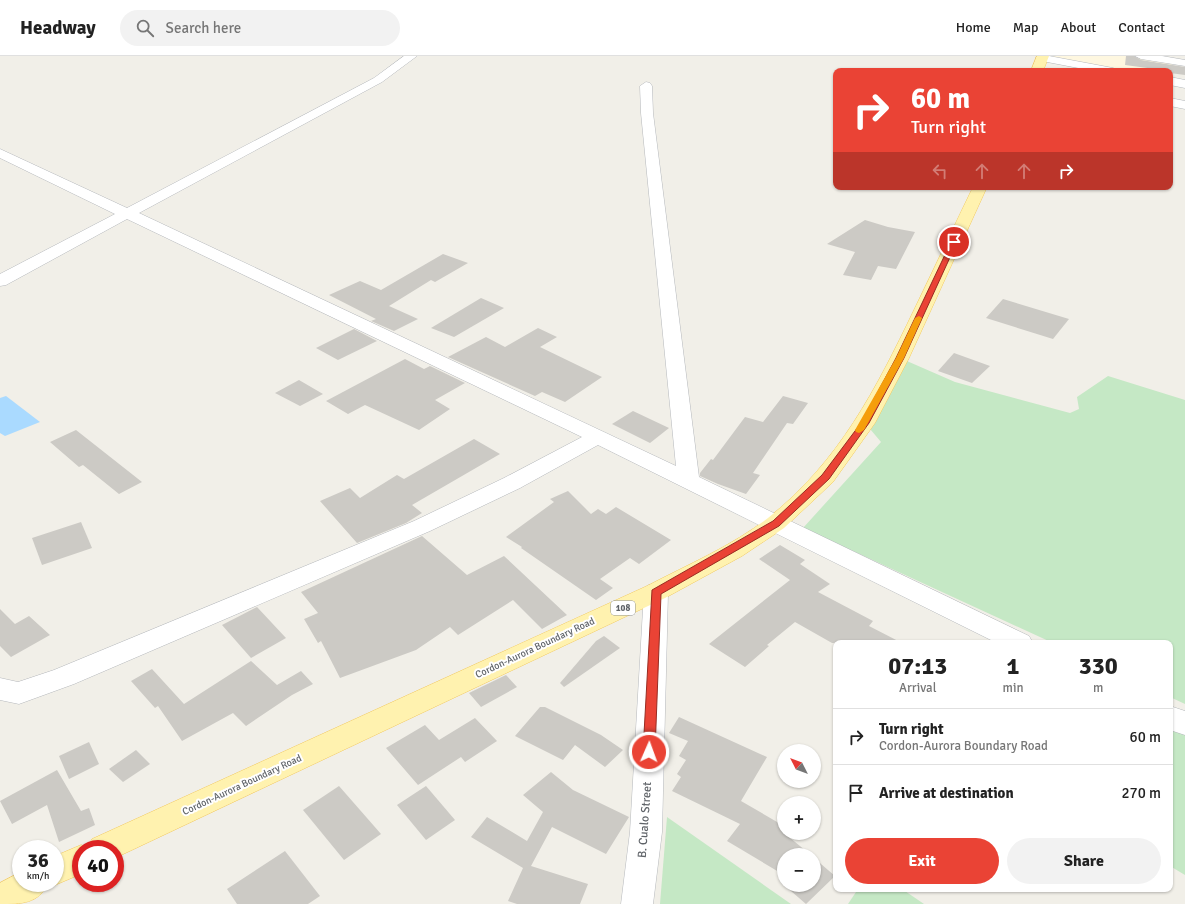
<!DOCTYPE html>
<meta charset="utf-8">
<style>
body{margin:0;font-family:Signika,sans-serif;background:#f2f2f2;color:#222;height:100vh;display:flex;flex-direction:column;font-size:15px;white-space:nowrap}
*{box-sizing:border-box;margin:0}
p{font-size:13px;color:#767676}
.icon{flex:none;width:22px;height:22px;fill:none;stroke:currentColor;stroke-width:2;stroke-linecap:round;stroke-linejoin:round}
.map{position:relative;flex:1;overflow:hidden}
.drawer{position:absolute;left:833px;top:584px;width:340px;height:252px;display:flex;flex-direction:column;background:#fff;border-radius:8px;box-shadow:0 1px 3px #0004}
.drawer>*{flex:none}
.hud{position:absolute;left:833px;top:12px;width:340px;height:122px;border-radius:8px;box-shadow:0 1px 3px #0004;background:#ea4335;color:#fff;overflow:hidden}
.needle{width:26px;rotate:312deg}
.fabs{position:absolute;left:777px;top:688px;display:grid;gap:8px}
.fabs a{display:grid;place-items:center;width:44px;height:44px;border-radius:50%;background:#fff;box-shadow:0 1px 3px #0004;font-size:20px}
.speed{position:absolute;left:12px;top:784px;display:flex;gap:8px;font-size:20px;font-weight:700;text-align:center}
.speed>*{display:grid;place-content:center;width:52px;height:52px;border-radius:50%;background:#fff;box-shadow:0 1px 3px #0004;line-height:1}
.speed small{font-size:10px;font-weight:400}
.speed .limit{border:6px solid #d22;background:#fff;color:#111}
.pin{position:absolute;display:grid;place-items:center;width:34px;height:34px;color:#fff;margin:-17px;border:2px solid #fff;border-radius:50%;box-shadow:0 1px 4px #0007}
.me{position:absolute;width:44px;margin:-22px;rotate:2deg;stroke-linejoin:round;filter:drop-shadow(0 0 3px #0008)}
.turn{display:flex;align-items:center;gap:14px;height:84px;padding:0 12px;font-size:18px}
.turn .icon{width:52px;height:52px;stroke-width:2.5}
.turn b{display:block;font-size:28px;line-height:34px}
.lanes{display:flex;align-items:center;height:38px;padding:0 12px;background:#0003;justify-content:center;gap:20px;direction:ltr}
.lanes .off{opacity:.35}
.eta{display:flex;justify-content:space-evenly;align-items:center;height:68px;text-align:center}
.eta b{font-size:24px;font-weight:800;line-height:28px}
.action{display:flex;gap:8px;margin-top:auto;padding:8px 12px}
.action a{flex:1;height:46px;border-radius:24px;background:#ea4335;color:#fff;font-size:16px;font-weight:800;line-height:46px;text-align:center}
.action a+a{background:#f2f2f2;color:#222}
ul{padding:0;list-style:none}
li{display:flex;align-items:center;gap:12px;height:56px;padding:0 12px;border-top:1px solid #e0e0e0}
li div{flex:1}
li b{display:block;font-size:15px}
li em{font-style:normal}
header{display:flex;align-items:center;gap:24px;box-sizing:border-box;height:56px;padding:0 20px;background:#fff;border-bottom:1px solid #e0e0e0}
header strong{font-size:19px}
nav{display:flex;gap:22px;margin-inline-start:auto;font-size:14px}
.search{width:280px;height:36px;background:#f2f2f2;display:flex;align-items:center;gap:10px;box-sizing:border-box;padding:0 14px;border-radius:22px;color:#767676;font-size:15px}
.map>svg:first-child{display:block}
.commercial{fill:#fef7e0}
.green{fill:#c5e8c5}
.water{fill:#aadaff}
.building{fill:#cccac5}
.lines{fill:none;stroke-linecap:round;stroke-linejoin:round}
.minor-casing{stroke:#b5b8bc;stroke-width:1}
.major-casing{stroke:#f2c960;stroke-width:1}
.minor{fill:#fff;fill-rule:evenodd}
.major{fill:#fff2af;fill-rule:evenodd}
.route{fill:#ea4335;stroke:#982c22}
.slow{fill:#f59e0b}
.labels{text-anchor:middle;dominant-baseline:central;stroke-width:4;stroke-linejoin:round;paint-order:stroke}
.shield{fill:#fff;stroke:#8f9295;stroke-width:1}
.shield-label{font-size:9px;font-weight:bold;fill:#5f6368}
.street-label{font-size:10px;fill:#5f6368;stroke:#fff}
.near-street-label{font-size:12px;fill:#5f6368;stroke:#fff}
</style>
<header>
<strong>Headway</strong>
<div class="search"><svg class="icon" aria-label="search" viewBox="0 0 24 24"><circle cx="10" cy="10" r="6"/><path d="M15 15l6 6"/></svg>Search here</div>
<nav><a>Home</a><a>Map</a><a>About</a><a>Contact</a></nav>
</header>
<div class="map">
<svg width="1185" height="848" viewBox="0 0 1185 848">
<rect width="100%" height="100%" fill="#f1efe8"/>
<polygon class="commercial" points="1048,0 1128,0 1172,8 1167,15 1118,15"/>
<g class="green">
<polygon points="900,302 955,326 1070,357 1079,353 1077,341 1108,320 1185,344 1185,648 1170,641 1170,587 1053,587 803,472 881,386 865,367"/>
<polygon points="1170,661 1185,668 1185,819 1170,810"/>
<polygon points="667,761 791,848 660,848"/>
<polygon points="858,833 902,833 924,848 848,848"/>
</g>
<polygon class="water" points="6,340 40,366 5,380 0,377 0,342"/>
<g class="building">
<polygon points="1126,0 1134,0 1141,4 1185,11 1185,19 1170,17 1170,15 1125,9"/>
<polygon points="865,164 888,171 915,176 896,213 878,210 871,224 843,219 855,196 827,188"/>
<polygon points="443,198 468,207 435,226 431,224 389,250 418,263 394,275 371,265 376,263 329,239 360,225 381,234"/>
<polygon points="481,242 504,252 454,281 431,272"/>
<polygon points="1003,243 1069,263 1053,283 986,262"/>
<polygon points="538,272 557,281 540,291 602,321 565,346 542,336 535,340 448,301 486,281 505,291"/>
<polygon points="354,273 377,285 338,304 316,292"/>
<polygon points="954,297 990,310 972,327 938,315"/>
<polygon points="405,303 424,313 430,310 465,327 435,344 450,353 419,374 365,349 348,358 326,345"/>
<polygon points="299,324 323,338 300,350 275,337"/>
<polygon points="783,340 808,347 793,368 787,367 753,417 760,419 746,438 718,428 700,420 700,417 711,403 713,404 745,361 763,366"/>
<polygon points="633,355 669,372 650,387 612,368"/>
<polygon points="76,374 142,426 119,438 83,409 79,411 50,386"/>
<polygon points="474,383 500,398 412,449 422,457 406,467 357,487 320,445 350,432 360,442 397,419 404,423"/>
<polygon points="568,435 591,458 598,453 606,458 616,451 671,484 639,508 630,502 600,523 613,532 596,544 521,492 522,491 506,481 554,446 550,443"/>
<polygon points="81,466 92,492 42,509 32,482"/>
<polygon points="422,480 467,519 504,500 567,559 542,573 513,544 458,579 450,571 416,594 340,622 321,585 318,587 304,563 318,557 301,536"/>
<polygon points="780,489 805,504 800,508 830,528 818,536 873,565 869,570 902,587 832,587 795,566 767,589 769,590 745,611 709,588 790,524 759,503"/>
<polygon points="257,551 286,582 251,602 222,569"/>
<polygon points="0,553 15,568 29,560 50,579 11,601 0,590"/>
<polygon points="604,580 620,592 564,631 560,627 596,585"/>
<polygon points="251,605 277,629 301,615 313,628 292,639 246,670 233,657 182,685 158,650 155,652 131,625 152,613 184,648"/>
<polygon points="506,619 517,631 481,651 469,637"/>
<polygon points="540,651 545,651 601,679 623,694 605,711 575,689 563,704 515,680"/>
<polygon points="679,661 767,701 741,745 784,770 784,777 811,799 784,799 784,819 727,785 740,768 672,735 681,721 677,718 686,704 679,700 688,685 669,677"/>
<polygon points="475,662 497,685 465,706 461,701 418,729 386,692 425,669 439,684"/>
<polygon points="89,686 99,708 69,723 59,700"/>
<polygon points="136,694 150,708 123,726 109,713"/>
<polygon points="57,714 81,755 89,752 95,769 59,786 47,749 12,768 0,745"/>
<polygon points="551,716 573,734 629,761 606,798 552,771 531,810 588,828 580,848 517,848 508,845 523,812 471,781 487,761 527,785 543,756 523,739"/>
<polygon points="339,730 381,778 344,804 303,754"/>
<polygon points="426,730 455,764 426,784 397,749"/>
<polygon points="285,795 320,840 308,848 237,848 227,833"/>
<polygon points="814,802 835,820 806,848 784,829 814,829"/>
</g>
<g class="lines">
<defs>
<g id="minor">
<polygon points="404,0 417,0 382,26 139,157 676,410 641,57 640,30 646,26 650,27 652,30 653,57 699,421 1029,580 1033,587 997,587 598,389 520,432 430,475 74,628 19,648 0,644 0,622 18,626 54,614 414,465 504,422 582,381 127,163 6,229 0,230 0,218 115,158 0,102 0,93 127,152 374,22"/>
<polygon points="1038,0 1049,0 1113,12 1119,15 1094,15 1042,5 1038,4 1036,2"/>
<polygon points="1135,0 1162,0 1185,4 1185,10 1141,3"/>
<polygon points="1170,21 1185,24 1185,32 1170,29"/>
<polygon points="1170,42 1185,45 1185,53 1170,50"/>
<polygon points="656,527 665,530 668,536 662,776 653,848 621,848 630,776 644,536 647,530"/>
<polygon points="1170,650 1185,655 1185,679 1170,674"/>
</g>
<g id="major">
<polygon points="1037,0 1049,0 1043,15 1031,15"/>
<path d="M973,131H987L909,302L875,367L833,426L784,472L742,500L665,542L115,802V793H81V818L55,829L48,827H55V800L81,789L88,791L92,783L647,530C687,509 732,490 768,462C839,406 876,333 914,254C934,213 953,172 973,131Z"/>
<path d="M21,816V827H48C39,848 21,848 0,848V827Z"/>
</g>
</defs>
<use href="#minor" class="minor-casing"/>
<use href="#major" class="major-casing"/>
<use href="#minor" class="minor"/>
<use href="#major" class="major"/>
</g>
<polygon class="route" points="954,184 957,186 904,302 869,367 829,423 779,470 661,538 655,696 653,700 649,701 645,700 643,696 652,534 773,465 822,419 861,367 896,302 951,186"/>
<polygon class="slow" points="919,260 922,262 904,302 864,374 859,377 856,376 855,374 896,302 915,262"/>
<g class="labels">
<rect class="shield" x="611" y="545" width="24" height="14" rx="3"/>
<g class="shield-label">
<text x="623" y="552">108</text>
</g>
<g class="street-label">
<text transform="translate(535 592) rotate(-25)">Cordon-Aurora Boundary Road</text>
<text transform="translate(242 729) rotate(-25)">Cordon-Aurora Boundary Road</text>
</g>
<g class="near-street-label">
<text transform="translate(645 764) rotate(-86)">B. Cualo Street</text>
</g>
</g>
</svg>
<div class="fabs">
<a><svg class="needle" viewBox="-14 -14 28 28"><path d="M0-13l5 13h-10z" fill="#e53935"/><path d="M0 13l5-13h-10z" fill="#767676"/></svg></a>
<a>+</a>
<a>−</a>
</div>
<div class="speed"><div>36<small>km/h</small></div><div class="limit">40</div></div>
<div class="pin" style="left:954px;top:186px;background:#d93025"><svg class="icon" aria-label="arrive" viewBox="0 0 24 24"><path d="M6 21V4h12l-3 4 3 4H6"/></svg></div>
<svg class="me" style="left:649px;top:696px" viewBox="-20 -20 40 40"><circle r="17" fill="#ea4335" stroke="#fff" stroke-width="3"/><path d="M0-11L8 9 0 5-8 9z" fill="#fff"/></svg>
<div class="hud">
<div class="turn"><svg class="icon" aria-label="right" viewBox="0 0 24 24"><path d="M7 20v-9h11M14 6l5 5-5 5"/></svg><div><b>60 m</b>Turn right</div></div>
<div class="lanes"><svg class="icon off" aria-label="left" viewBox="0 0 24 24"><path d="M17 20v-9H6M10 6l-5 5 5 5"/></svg><svg class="icon off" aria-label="ahead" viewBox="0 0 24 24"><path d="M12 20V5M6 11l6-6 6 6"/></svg><svg class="icon off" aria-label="ahead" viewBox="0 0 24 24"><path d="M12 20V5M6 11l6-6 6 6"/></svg><svg class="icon" aria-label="right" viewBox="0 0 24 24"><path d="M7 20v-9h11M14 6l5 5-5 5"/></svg></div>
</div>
<section class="drawer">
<div class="eta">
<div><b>07:13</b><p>Arrival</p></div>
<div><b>1</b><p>min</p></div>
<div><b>330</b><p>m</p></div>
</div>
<ul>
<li><svg class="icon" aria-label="right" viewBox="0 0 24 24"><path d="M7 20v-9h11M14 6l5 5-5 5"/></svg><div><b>Turn right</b><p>Cordon-Aurora Boundary Road</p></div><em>60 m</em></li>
<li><svg class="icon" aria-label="arrive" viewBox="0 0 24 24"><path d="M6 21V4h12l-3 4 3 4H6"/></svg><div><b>Arrive at destination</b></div><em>270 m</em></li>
</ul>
<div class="action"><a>Exit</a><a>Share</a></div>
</section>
</div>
